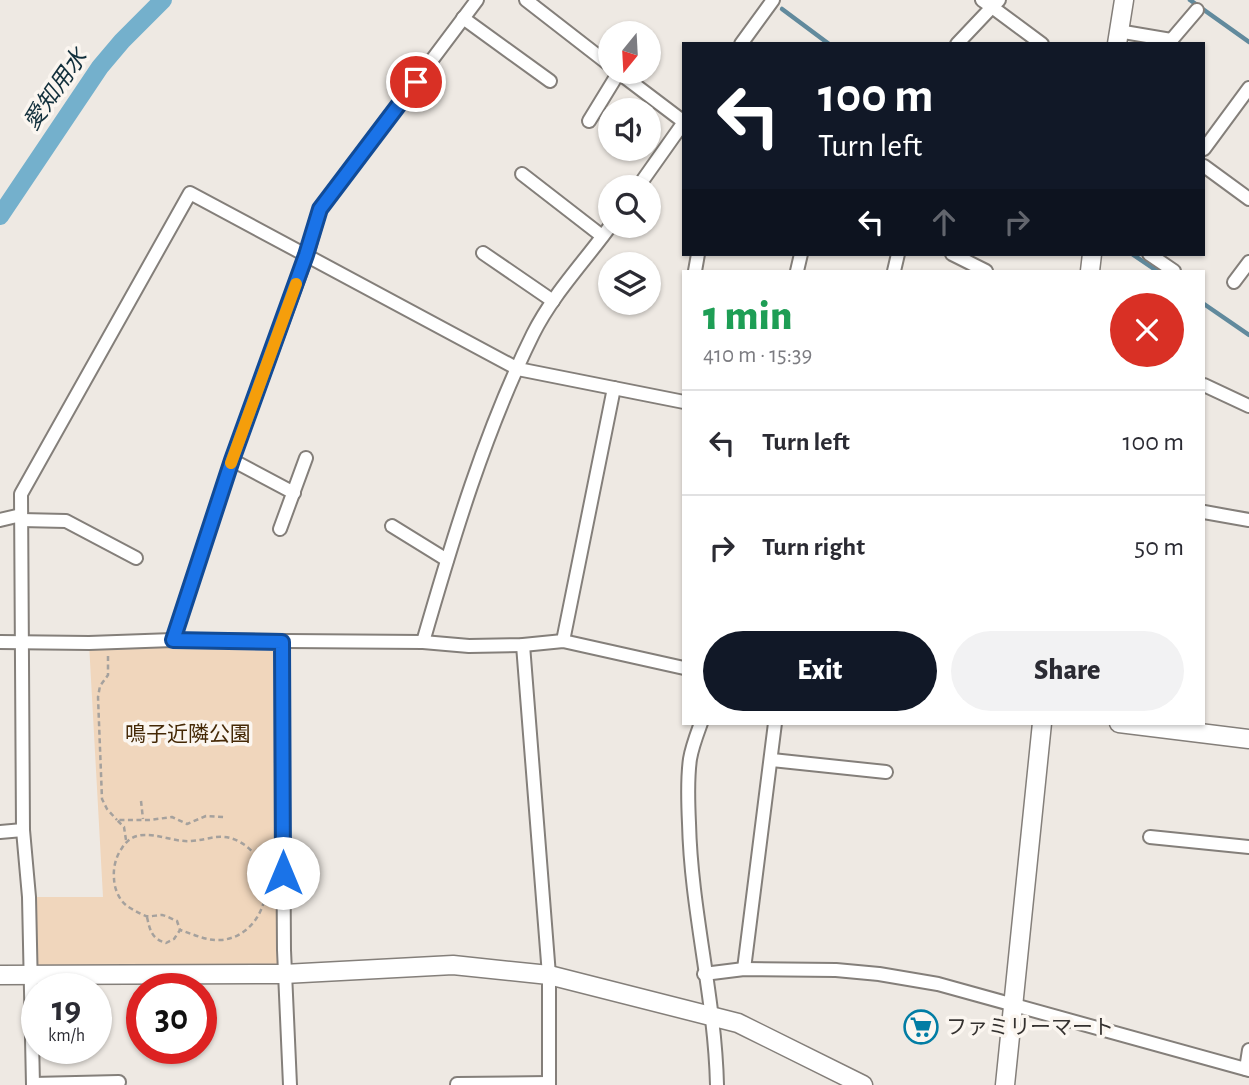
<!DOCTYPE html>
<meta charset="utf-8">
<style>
body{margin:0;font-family:"Alegreya Sans","Noto Sans JP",sans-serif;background:#f2f2f3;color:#2b2b33;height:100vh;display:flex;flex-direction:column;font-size:26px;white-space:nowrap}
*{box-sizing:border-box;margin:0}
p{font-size:23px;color:#7c7c81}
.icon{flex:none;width:38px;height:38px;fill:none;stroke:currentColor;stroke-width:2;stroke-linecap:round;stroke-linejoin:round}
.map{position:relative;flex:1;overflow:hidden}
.panel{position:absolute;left:682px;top:270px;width:523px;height:455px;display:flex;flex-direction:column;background:#fff;border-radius:0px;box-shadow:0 2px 5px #0004}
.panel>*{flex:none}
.banner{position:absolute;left:682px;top:42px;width:523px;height:214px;border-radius:0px;box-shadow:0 2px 5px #0004;background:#111827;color:#fff;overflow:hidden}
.needle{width:46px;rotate:198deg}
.buttons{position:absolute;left:598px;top:21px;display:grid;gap:14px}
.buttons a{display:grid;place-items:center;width:63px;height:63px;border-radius:50%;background:#fff;box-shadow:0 2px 5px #0004;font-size:35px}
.speed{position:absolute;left:21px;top:973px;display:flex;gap:14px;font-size:35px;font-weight:700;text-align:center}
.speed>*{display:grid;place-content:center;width:91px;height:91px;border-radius:50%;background:#fff;box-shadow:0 2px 5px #0004;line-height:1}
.speed small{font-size:18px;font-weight:400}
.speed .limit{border:10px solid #d22;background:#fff;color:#111}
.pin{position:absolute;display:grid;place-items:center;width:60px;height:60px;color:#fff;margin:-30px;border:4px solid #fff;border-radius:50%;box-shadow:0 2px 7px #0007}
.me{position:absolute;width:77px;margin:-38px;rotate:0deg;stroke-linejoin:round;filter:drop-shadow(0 0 5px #0008)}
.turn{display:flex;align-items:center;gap:24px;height:147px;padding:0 21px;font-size:32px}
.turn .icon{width:91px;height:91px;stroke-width:2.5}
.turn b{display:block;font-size:49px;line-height:60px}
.lanes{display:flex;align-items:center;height:66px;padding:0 21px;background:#0003;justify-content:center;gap:35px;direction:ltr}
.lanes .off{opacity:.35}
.round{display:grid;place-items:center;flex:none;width:74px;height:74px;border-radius:37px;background:#f2f2f3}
.summary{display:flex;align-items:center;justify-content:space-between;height:119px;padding:0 21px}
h1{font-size:42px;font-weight:800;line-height:52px;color:#1e9e55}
.action{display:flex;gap:14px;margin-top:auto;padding:14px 21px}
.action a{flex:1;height:80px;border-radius:42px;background:#111827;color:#fff;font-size:28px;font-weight:800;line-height:80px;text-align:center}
.action a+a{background:#f2f2f3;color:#2b2b33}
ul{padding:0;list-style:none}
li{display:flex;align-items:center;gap:21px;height:105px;padding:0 21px;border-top:2px solid #e1e1e2}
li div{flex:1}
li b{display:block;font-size:26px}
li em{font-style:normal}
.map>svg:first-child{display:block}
.green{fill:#f0d6bc}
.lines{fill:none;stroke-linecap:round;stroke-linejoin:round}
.stream{stroke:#618a9d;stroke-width:4.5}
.canal{stroke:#74b0cc;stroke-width:18}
.street-casing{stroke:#847f7a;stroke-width:16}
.secondary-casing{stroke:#847f7a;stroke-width:21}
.path{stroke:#a5a19d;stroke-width:2.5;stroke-dasharray:5 3.5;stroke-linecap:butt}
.street{stroke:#fff;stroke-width:12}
.secondary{stroke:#fff;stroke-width:18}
.route-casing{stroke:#114b97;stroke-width:18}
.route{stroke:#1a73e8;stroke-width:12}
.slow{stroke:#f59e0b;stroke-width:12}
.labels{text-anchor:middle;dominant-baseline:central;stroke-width:7;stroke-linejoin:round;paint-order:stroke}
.park-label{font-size:21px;fill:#452906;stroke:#fbf6f0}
.poi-label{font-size:21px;fill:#353230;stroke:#fbf6f0;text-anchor:start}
.water-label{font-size:23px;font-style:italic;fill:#112f3b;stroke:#fbf6f0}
</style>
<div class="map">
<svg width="1249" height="1085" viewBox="0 0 1249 1085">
<rect width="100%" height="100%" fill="#eee9e3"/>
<polygon class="green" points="282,642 284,974 31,976 29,897 103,897 89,643"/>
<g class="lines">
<g class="stream">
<polyline points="1190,0 1249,42"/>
<polyline points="782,9 829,44"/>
<polyline points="1132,254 1157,271"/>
<polyline points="1204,304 1249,335"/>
</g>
<polyline class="canal" points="0,216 100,67 122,41 163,0"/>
<defs>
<g id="street">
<polyline points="526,0 611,66"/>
<polyline points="999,0 992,7 1042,44"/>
<polyline points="463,18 550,81"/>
<polyline points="1118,31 1171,40"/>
<polyline points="741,44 773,0"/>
<polyline points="957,44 992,7 982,0"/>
<polyline points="1168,44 1197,10"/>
<polyline points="618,72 684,122"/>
<polyline points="589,121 619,72"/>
<polyline points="1204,149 1249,88"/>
<polyline points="1204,166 1249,199"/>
<polyline points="522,174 602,236"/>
<polyline points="638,187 684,122"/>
<polyline points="483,253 553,301"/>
<polyline points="952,254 986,271"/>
<polyline points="1149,254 1174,271"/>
<polyline points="695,271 698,254"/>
<polyline points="797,271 801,254"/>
<polyline points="894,271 898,254"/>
<polyline points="1234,282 1249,262"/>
<polyline points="1204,385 1249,406"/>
<polyline points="232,460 294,493"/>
<polyline points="1204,512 1249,520"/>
<polyline points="0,520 21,515"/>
<polyline points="21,520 66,521 136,558"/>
<polyline points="392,526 447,560"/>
<polyline points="280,529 306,458"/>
<polyline points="173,640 232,460 307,255 320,209 477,0"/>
<polyline points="563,641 614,388"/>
<polyline points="0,642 89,643 173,640 423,642 469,646 523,645 563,641 684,668"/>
<polyline points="282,642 284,950 290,1085"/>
<path d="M423,642C453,538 485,431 533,334C553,294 585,261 611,225"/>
<polyline points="523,645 549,975 549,1085"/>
<path d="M701,723C697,734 692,747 690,759C687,780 688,802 689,823C691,911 715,997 717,1085"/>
<polyline points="772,760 886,772"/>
<polyline points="0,832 23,830"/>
<polyline points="1150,837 1249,847"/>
<polyline points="744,969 775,723"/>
<polyline points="704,974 744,969 836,970 879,974 938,984 1249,1070"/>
<polyline points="1246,1069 1249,1050"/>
<polyline points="33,1084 119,1082"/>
<polyline points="457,1084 549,1083"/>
<polyline points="33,1085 29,897 23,830 21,494 190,193 518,369 684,402"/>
</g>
<g id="secondary">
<polyline points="1117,44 1124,0"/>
<polyline points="1090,271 1092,254"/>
<polyline points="1119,723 1249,739"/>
<polyline points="0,975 284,974 453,965 549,975 738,1023 863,1085"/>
<polyline points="1005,1085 1042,723"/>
</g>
</defs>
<use href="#street" class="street-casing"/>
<use href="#secondary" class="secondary-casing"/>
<g class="path">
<polyline points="108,656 108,675 100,686 98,697 102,799 107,809 117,820"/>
<polyline points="141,801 143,819"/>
<polyline points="126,840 124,827 117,820 150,820 172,817 187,824 206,816 224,817"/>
<path d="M147,917C150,931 152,939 166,943L174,939L180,930L177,921C172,919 167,916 162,915C157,915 151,917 146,916C140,914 132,909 127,906C119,900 114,888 114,878C113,868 116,856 122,848C138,822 168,843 191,841C209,840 220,832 238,841C285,865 268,936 221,940C206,941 193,934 180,930"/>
</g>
<use href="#street" class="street"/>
<use href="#secondary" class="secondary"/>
</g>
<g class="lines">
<defs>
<polyline id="route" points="283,873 282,642 173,640 232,460 306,255 320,209 416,82"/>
</defs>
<use href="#route" class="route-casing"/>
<use href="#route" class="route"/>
<polyline class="slow" points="231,463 296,284"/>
</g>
<defs>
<symbol id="supermarket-ring" viewBox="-11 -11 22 22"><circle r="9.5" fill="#fbf6f0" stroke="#027da4" stroke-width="1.5"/><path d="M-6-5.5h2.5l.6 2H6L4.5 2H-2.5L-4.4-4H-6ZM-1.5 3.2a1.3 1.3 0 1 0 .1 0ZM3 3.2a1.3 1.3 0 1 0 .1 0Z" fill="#027da4"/></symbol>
</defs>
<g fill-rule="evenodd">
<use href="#supermarket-ring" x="902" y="1008" width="38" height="38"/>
</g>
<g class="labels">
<g class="park-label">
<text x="188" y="734">鳴子近隣公園</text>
</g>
<g class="poi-label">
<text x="946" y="1027">ファミリーマート</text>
</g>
<g class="water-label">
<text transform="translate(56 90) rotate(-55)">愛知用水</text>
</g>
</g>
</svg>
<div class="buttons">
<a><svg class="needle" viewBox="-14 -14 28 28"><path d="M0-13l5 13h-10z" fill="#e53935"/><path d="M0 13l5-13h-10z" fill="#7c7c81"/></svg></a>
<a><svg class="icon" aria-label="sound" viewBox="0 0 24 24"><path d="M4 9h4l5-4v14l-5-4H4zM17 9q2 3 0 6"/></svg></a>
<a><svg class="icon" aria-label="search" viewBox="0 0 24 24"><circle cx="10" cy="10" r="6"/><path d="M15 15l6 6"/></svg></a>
<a><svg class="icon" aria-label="layers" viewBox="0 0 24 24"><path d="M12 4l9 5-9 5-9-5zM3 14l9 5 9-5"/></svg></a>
</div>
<div class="speed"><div>19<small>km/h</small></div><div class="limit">30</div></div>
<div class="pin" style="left:416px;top:82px;background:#d93025"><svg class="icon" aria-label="arrive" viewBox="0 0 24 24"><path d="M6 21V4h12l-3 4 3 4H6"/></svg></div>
<svg class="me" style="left:283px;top:873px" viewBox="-20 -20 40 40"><circle r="19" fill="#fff"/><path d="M0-13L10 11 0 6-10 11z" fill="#1a73e8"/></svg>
<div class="banner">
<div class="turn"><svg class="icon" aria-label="left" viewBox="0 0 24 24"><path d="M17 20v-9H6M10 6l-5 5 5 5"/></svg><div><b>100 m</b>Turn left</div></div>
<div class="lanes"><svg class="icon" aria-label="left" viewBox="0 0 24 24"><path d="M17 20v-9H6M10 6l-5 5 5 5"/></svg><svg class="icon off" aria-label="ahead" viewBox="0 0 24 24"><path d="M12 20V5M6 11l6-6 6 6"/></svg><svg class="icon off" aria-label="right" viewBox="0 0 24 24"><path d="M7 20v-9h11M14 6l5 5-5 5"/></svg></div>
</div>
<section class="panel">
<div class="summary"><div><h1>1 min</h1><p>410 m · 15:39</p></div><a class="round" style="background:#d93025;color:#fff"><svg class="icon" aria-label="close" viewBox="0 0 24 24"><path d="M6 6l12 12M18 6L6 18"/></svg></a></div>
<ul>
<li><svg class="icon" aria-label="left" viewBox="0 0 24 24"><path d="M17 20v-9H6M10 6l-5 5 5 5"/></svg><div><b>Turn left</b></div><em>100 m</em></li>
<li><svg class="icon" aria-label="right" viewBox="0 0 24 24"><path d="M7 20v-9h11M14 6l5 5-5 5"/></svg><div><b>Turn right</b></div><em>50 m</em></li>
</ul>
<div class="action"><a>Exit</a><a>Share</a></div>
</section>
</div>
